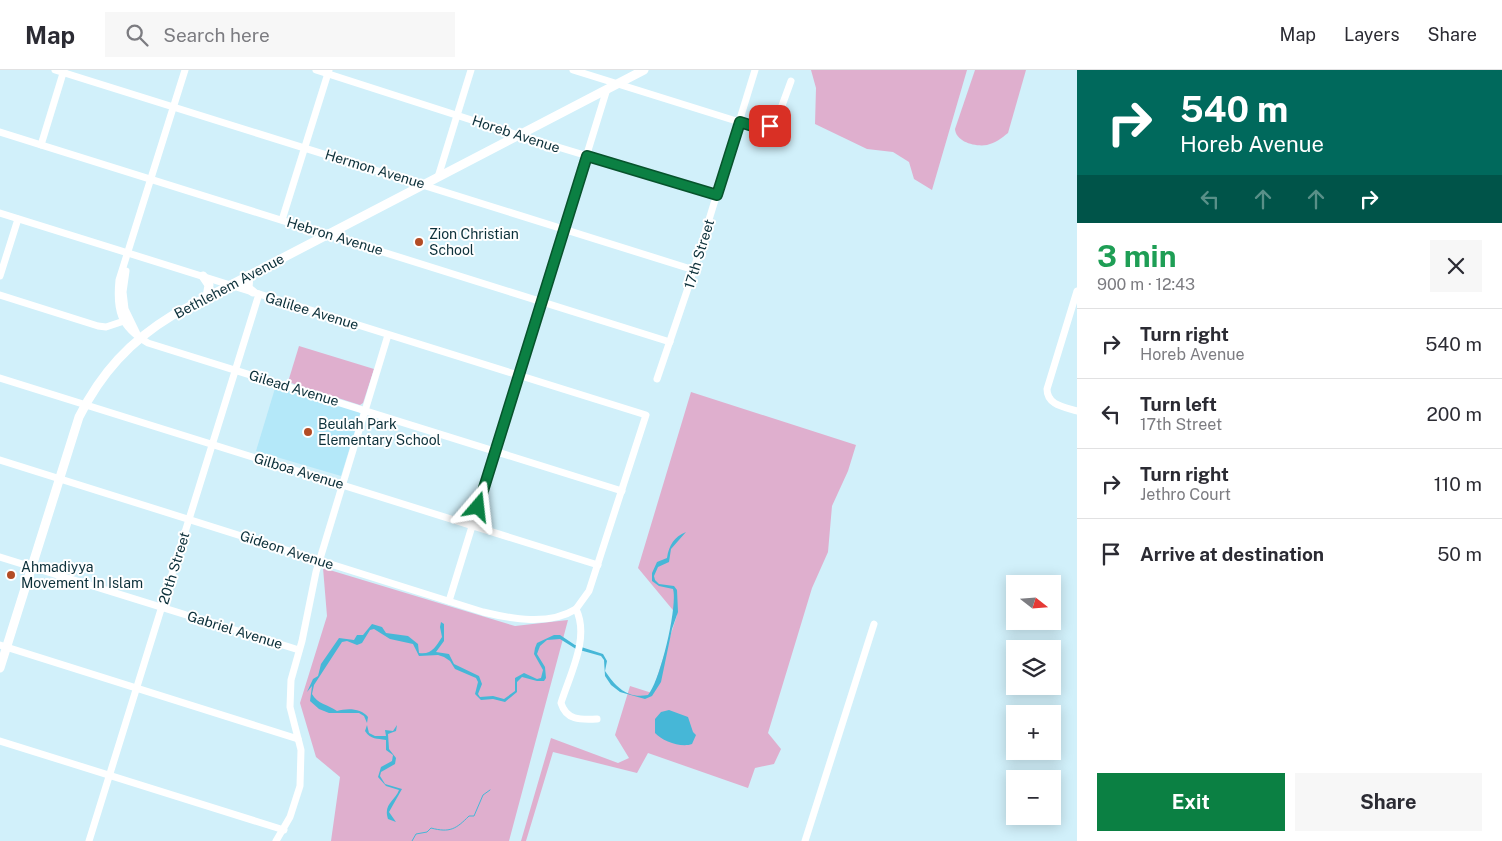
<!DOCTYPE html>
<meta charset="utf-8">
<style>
body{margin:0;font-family:"Public Sans",sans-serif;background:#f7f7f7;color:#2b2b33;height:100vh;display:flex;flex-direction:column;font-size:19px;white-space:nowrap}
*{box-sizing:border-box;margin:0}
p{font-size:16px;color:#7c7c81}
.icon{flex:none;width:28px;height:28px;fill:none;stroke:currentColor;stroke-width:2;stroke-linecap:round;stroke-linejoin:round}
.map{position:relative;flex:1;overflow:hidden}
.sheet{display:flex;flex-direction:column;background:#fff;width:425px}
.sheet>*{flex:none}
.banner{background:#00695c;color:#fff;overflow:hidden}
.needle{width:32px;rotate:107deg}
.buttons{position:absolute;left:1006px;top:505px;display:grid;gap:10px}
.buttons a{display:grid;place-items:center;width:55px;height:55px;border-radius:0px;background:#fff;box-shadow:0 2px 12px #0003;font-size:25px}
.pin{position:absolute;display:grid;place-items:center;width:42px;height:42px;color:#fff;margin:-21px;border-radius:10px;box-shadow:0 2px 8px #0006}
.me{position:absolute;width:55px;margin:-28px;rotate:17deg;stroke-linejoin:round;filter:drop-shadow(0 0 4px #0008)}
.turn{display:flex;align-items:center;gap:18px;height:105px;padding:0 20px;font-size:22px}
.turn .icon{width:65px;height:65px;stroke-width:2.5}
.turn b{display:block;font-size:35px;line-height:42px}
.lanes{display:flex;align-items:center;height:48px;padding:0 20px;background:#0003;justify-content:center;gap:25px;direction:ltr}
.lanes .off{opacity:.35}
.round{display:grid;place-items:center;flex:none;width:52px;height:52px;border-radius:0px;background:#f7f7f7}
.head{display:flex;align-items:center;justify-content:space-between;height:85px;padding:0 20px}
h1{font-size:30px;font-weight:700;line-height:38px;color:#1e9e55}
.cta{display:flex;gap:10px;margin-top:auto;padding:10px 20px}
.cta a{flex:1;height:58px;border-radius:0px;background:#0b8043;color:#fff;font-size:20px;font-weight:700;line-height:58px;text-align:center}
.cta a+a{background:#f7f7f7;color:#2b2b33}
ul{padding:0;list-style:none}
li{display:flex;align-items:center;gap:15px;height:70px;padding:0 20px;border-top:1px solid #e1e1e2}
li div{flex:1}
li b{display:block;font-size:19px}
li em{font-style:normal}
header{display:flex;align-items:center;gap:30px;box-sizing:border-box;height:70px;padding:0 25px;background:#fff;border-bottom:1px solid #e1e1e2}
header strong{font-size:24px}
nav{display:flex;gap:28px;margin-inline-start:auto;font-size:18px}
.search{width:350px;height:45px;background:#f7f7f7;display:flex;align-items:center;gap:12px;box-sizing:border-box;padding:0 18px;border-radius:0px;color:#7c7c81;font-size:19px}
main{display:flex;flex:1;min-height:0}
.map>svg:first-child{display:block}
.built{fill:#b4e8f9}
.green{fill:#dfafce}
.water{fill:#46b7d7}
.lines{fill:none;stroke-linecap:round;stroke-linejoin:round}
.stream{stroke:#46b7d7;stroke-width:1}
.minor{stroke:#fff;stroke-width:7}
.major{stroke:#fff;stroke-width:9}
.route-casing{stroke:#07532c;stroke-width:12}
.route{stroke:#0b8043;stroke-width:9}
.poi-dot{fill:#b34c25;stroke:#fff;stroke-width:2}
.labels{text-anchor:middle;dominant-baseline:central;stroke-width:4;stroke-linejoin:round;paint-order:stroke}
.street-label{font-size:14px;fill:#0c303a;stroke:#fff}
.poi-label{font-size:14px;fill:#0c303a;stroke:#fff;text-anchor:start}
</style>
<header>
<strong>Map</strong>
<div class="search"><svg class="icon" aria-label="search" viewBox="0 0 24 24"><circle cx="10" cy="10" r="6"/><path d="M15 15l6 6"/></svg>Search here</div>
<nav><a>Map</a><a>Layers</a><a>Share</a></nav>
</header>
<main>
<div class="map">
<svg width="1077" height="771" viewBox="0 0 1077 771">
<rect width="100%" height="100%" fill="#d1f0fa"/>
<polygon class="built" points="276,315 359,341 360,344 341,406 256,381"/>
<g class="green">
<polygon points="811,0 967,0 932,120 914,109 909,92 893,82 867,79 815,54 816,18"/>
<path d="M975,0H1026L1008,63C1002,68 995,73 987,75C975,77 956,72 955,59Z"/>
<polygon points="299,276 374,299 363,333 360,335 288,312"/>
<polygon points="691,322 856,375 848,401 832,436 828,482 812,518 768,663 781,679 774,694 755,698 748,718 648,683 637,703 553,682 526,771 521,771 551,668 618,693 629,688 615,665 630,616 652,623 677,545 638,498"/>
<polygon points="323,498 515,556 568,550 509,771 331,771 340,707 316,687 300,633 327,546"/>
</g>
<g class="water">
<path d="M686,462L671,479L669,492L658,497L654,506L655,510L659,514L674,516L677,520L678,542L672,559L661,612L652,626L645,629L620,622L611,615L605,606L604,590L601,586L576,579L560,569L547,570L540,576L537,584L545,597L546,608L544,611H537L522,607L517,612V622L505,632L493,629L481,630L475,624L478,612L476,608L455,599L450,591L444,587L438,585L419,586L413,574L390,569L374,559L370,560L362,573L357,575L347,571L342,572L314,615L312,624C317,634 329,635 337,641C347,638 361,638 368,647L367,653L364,646L359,643H329L319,639L310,631L312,616L307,622L313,609L318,606L321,594L339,568L354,570L357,565H363L372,554L382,557L386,563L408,566L418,574L419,583C432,585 436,576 442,567L440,557L441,552L444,554V571L436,582L449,584L454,594L479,606L482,614L478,624L480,627L493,626L504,629L515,621V608L524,603L537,609L541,608L543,600L534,584L535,578L537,573L554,565H560L575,575L603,584L607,591L605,601C616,617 627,629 648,625C660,612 678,536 673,519L659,516L652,511V503L657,492L667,488C669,475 674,467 686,462Z"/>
<path d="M669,640L688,647L693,662L696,665L692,674C681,678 662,671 655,663V649L661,642Z"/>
<path d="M367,655L369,663L375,666H386L385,660L393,661L397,655L396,661L388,664L389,679L396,688L395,694L381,702L380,706L385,714L402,719L389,742L396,752L388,749C383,734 395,731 399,720L386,716L378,707L381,697L392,691L393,685L386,680V670C377,668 371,670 365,661Z"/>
</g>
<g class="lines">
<path class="stream" d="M412,771L416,764L427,762L431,758C450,763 456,759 469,746H474L483,725L490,720"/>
<g class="minor">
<polyline points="55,0 694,200"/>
<path d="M185,0L119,210C116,240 120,257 148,273L622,421"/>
<polyline points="316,0 518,65 717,125"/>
<polyline points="573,0 762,59 776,52 791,11"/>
<polyline points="0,62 670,272"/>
<polyline points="41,75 64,0"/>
<polyline points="438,107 471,0"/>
<path d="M0,143L646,345L589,521L576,539C590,568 570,604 561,633C566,650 580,650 597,649"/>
<polyline points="282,150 329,0"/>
<polyline points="126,201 123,222 125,239 139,268"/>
<polyline points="0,206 18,149"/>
<path d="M1077,221L1047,319C1047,335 1064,337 1077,341"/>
<polyline points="0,225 98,256 106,257 124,251"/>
<polyline points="0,308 598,495"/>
<polyline points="657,309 688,218 755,0"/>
<path d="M0,390L483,542C512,549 549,556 576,539"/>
<polyline points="0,487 299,580"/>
<polyline points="449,531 607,19"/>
<polyline points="0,575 298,669"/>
<polyline points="0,671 284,760"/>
<polyline points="89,771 259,224"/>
<polyline points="276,771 290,747 300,716 301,680 290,637 291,610 302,571 316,502 388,265"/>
<polyline points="805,771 874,554"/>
</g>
<g class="major">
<polyline points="249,205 248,218 253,222"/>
<polyline points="203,206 209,215 207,227"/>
<path d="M0,598L79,347C101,303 130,271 173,245L644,0"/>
</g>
</g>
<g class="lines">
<defs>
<polyline id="route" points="478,437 587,86 717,125 740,52 762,59 770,56"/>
</defs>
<use href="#route" class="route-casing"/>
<use href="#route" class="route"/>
</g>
<g class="poi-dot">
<circle cx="419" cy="172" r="5"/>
<circle cx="308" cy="362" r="5"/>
<circle cx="11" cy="505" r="5"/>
</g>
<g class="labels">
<g class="street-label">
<text transform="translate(516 64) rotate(18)">Horeb Avenue</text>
<text transform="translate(375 99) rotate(17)">Hermon Avenue</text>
<text transform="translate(335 166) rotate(17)">Hebron Avenue</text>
<text transform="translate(699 184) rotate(-73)">17th Street</text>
<text transform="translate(229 216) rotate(-28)">Bethlehem Avenue</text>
<text transform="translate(312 241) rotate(17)">Galilee Avenue</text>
<text transform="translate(294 318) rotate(17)">Gilead Avenue</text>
<text transform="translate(299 401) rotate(17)">Gilboa Avenue</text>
<text transform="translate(287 480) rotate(18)">Gideon Avenue</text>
<text transform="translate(174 498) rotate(-73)">20th Street</text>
<text transform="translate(235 560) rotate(17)">Gabriel Avenue</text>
</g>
<g class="poi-label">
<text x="429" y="164">Zion Christian<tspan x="429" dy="16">School</tspan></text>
<text x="318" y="354">Beulah Park<tspan x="318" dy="16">Elementary School</tspan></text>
<text x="21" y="497">Ahmadiyya<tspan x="21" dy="16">Movement In Islam</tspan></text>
</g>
</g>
</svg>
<div class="buttons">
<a><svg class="needle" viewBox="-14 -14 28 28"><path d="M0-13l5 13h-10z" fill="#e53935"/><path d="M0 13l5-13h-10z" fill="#7c7c81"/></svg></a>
<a><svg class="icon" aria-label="layers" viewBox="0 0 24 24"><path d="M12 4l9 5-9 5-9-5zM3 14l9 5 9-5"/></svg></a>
<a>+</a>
<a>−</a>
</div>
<div class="pin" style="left:770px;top:56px;background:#d93025"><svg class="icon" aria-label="arrive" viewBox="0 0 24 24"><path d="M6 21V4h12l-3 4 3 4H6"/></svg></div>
<svg class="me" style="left:478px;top:437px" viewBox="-20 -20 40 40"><path d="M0-17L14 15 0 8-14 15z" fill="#0b8043" stroke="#fff" stroke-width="4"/></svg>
</div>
<section class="sheet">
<div class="banner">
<div class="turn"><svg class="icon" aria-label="right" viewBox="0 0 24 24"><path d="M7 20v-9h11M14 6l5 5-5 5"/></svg><div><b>540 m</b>Horeb Avenue</div></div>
<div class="lanes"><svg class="icon off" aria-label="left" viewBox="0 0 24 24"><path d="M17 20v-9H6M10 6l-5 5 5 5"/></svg><svg class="icon off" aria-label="ahead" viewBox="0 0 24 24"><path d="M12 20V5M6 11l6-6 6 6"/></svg><svg class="icon off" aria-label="ahead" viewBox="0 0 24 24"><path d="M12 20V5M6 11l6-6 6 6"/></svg><svg class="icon" aria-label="right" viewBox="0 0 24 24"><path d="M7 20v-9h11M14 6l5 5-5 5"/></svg></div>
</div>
<div class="head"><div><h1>3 min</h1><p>900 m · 12:43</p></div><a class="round"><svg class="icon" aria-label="close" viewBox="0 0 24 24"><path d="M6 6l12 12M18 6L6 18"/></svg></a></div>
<ul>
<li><svg class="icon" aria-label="right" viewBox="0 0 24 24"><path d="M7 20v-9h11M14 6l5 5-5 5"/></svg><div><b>Turn right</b><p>Horeb Avenue</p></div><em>540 m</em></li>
<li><svg class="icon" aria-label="left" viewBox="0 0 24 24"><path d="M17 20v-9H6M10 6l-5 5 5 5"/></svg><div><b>Turn left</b><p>17th Street</p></div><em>200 m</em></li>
<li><svg class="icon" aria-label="right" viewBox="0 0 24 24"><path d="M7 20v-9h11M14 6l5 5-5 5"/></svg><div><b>Turn right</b><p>Jethro Court</p></div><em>110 m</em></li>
<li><svg class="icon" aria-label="arrive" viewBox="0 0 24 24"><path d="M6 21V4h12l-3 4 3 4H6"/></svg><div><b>Arrive at destination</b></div><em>50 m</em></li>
</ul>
<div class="cta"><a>Exit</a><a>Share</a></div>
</section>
</main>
